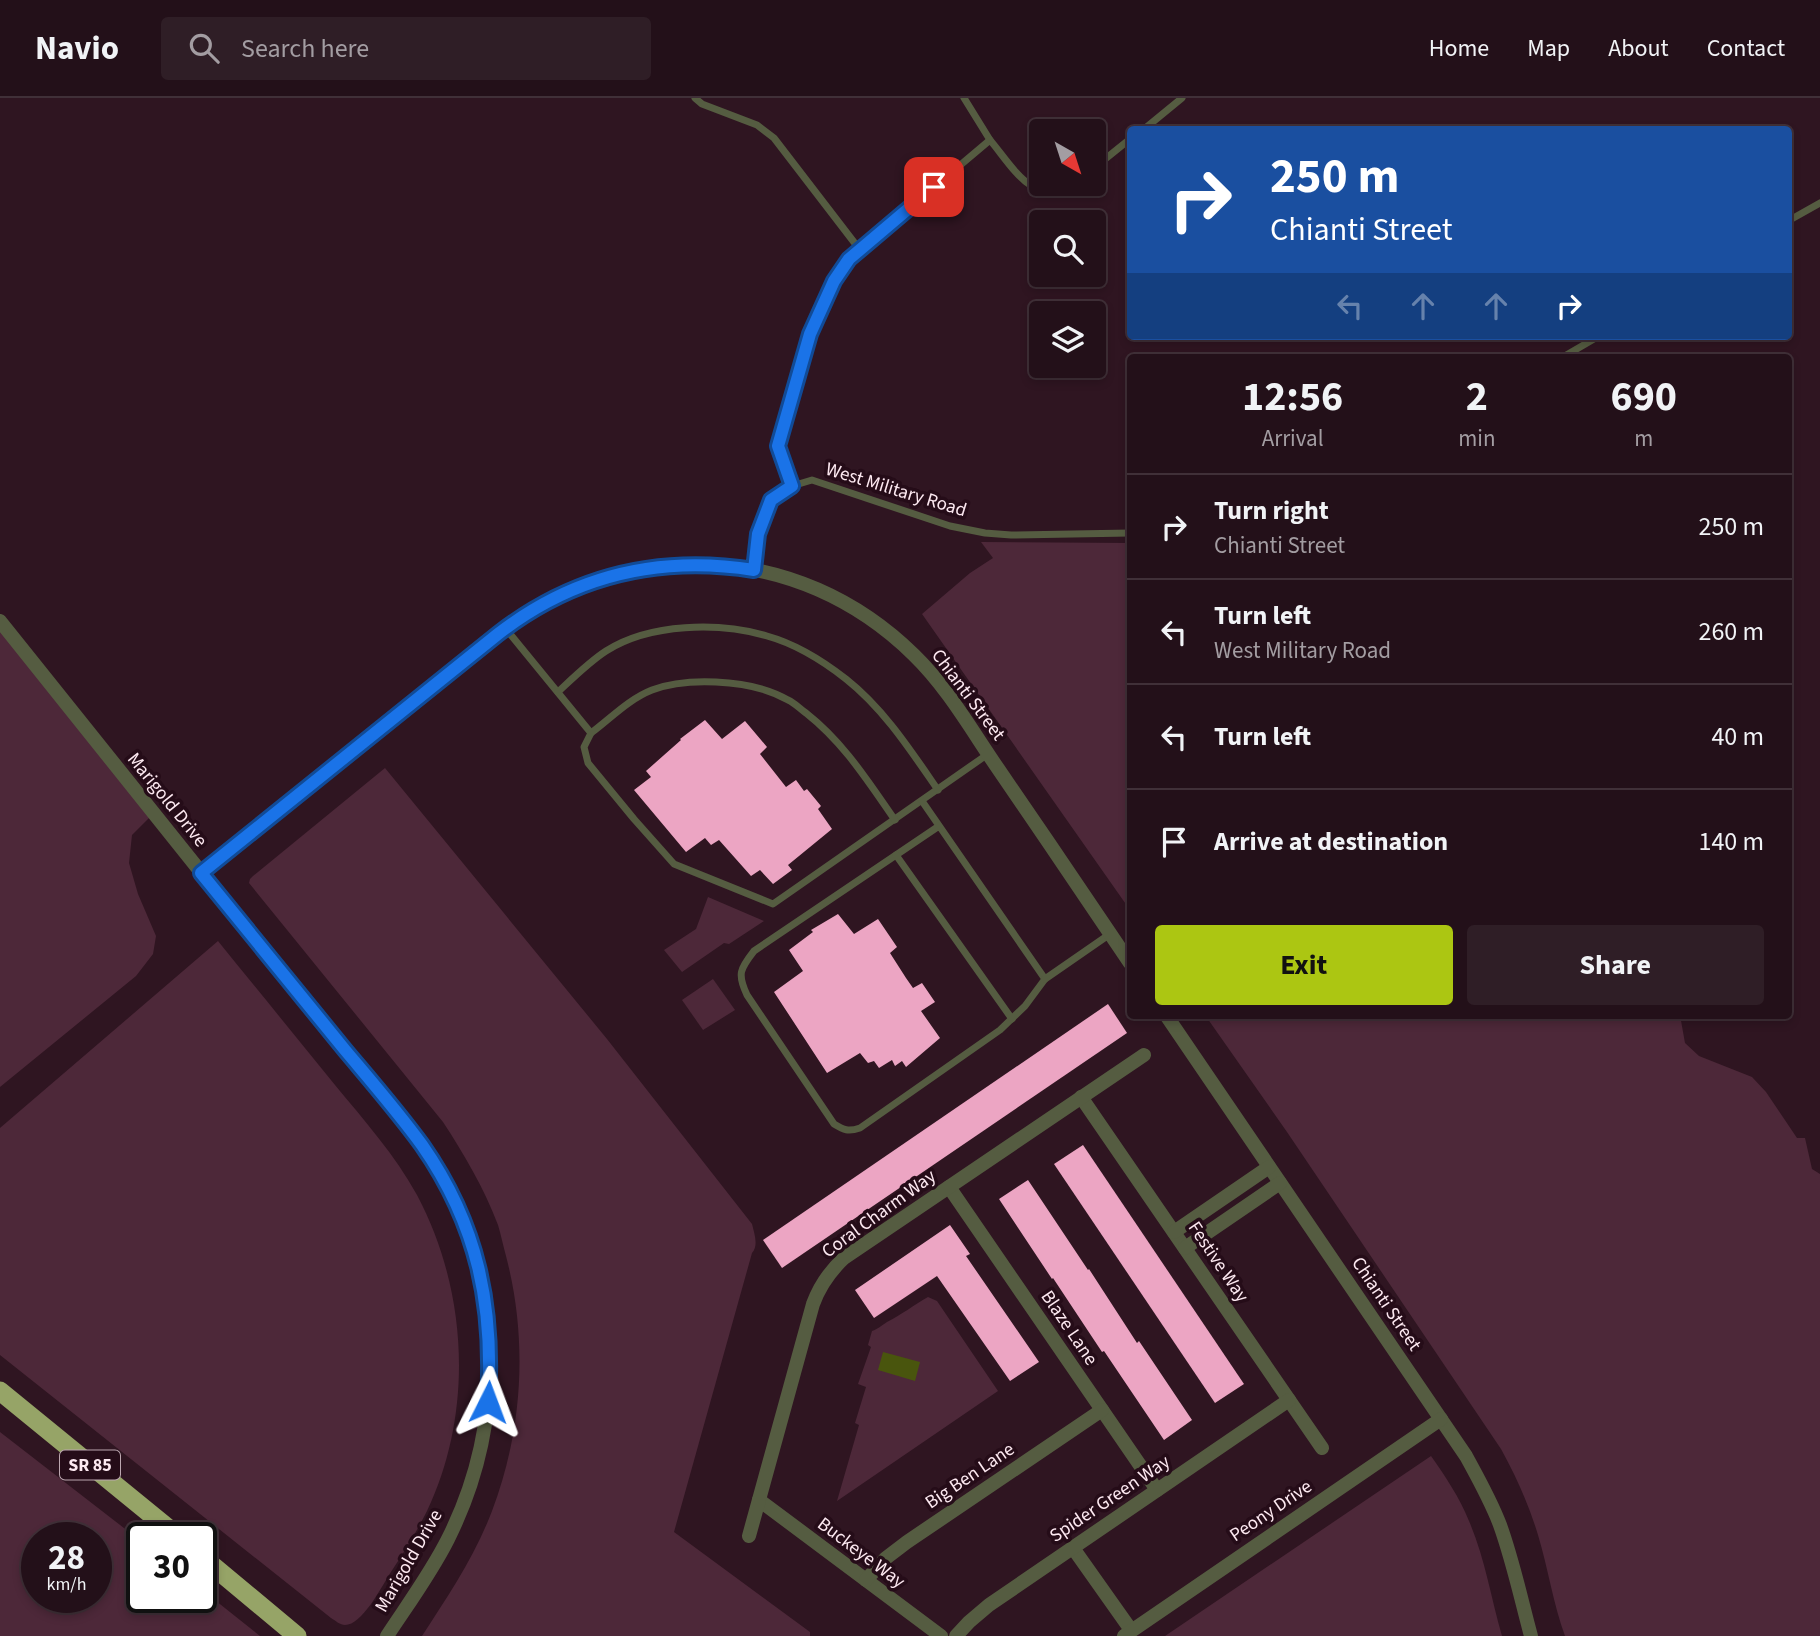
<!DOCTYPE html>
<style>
body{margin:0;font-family:"Source Sans 3",sans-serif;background:#2f1e26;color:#f1f3f6;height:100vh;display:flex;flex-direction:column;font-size:26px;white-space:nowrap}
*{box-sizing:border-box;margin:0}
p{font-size:23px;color:#a39da2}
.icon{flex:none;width:38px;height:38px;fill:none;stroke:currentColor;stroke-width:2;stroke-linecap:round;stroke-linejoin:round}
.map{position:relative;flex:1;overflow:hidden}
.details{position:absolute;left:1127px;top:256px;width:665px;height:665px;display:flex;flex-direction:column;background:#231019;border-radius:7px;box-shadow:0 4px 10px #0003,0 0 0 2px #403038}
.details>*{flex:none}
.guide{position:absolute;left:1127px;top:28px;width:665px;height:214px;border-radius:7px;box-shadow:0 4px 10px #0003,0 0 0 2px #403038;background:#1a4fa0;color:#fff;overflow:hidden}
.needle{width:46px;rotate:141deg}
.buttons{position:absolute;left:1029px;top:21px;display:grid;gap:14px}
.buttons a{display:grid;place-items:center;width:77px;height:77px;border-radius:7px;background:#231019;box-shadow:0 4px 10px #0003,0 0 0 2px #403038;font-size:35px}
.speed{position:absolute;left:21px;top:1424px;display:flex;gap:14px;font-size:35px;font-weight:700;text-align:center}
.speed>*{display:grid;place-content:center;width:91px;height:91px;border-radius:50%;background:#231019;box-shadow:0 4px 10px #0003,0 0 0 2px #403038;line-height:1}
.speed small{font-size:18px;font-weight:400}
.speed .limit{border:4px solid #111;border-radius:10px;background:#fff;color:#111}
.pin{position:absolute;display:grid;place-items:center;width:60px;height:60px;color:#fff;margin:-30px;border-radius:14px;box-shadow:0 4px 10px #0006}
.me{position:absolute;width:77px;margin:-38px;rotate:3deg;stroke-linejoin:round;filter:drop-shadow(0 0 5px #0008)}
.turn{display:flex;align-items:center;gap:24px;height:147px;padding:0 28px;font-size:32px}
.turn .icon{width:91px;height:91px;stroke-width:2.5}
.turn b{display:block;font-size:49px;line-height:60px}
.lanes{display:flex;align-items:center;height:66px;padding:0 28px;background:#0003;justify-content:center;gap:35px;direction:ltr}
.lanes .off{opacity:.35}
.eta{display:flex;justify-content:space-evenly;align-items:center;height:119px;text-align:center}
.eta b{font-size:42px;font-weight:700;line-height:49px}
.action{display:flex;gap:14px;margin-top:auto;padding:14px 28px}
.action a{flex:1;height:80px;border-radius:7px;background:#acc612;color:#111;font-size:28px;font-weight:700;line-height:80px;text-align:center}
.action a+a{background:#2f1e26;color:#f1f3f6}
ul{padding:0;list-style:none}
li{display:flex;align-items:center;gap:21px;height:105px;padding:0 28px;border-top:2px solid #403038}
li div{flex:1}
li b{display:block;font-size:26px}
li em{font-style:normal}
header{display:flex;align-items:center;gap:42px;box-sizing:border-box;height:98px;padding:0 35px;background:#231019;border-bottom:2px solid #403038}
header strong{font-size:33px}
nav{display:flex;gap:38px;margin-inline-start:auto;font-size:24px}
.search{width:490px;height:63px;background:#2f1e26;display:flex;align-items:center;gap:18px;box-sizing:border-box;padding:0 24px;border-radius:7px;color:#a39da2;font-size:26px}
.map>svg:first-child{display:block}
.green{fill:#4d2839;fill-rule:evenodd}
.water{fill:#49550d}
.building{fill:#eca5c3}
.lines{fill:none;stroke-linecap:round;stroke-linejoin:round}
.service{stroke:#555c41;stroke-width:7}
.minor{stroke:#555c41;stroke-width:14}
.trunk{stroke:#96a467;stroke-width:19}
.route-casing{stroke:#114b97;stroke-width:18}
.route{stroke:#1a73e8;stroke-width:12}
.labels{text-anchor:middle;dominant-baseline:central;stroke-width:7;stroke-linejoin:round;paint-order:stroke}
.shield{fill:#250c18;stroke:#bca7b0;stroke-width:2}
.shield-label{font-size:18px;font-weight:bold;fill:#fde9f1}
.street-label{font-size:19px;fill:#fde9f1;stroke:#250c18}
</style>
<header>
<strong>Navio</strong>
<div class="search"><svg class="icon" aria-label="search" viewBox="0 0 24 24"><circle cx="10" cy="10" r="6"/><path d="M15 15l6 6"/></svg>Search here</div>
<nav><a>Home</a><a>Map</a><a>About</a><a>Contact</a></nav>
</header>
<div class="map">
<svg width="1820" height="1538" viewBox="0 0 1820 1538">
<rect width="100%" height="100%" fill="#2f1521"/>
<g class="green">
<polygon points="981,444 1130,445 1130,812 922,516 970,475 993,460"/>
<polygon points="0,531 150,719 132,737 129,765 138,796 156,838 153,856 136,878 0,989"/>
<path d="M385,670L607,941L752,1126C754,1135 759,1147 752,1155L674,1434L810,1534V1538H422C448,1498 475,1458 492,1413C523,1331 528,1242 506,1158C503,1147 501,1137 498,1127C484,1090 464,1056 443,1024L249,785L250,781L253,778Z"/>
<polygon points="708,799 764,823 729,846 724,845 682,874 664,852 696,831"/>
<path d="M218,843C257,891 296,939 335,987C364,1022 395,1057 417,1097C468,1193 474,1314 427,1413C416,1435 403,1456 389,1477C381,1490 362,1527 345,1527C340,1527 336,1523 331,1520L0,1257V1030Z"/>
<polygon points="713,881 735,912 703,932 682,902"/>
<path d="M1205,917H1680L1685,945L1699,958L1752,979L1766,994L1797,1040H1805L1812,1071L1820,1076V1538H1565C1553,1505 1548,1470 1538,1437C1529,1407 1516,1378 1501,1351L1287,1034Z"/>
<path d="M928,1199L937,1203L998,1293L837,1403L859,1327L855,1325L866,1289L858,1286L871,1249L868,1247L872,1233C878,1231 881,1228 887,1224C901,1217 914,1207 928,1199Z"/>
<path d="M0,1334L142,1444V1500H201V1491L260,1538H0ZM96,1440V1500H37V1440Z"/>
<path d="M1431,1358C1445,1378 1460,1400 1469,1423C1485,1460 1491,1500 1502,1538H1165Z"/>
</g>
<polygon class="water" points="883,1254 920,1264 915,1283 878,1272"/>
<g class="building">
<polygon points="705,622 722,641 745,623 767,649 760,656 786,689 796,682 804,693 807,691 821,708 818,711 832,731 788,767 792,772 773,786 760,772 751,778 719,742 711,747 705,740 686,754 634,692 651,679 646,673 681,642 680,641"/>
<polygon points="838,816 854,836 878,821 897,849 890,855 906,880 913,890 922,885 935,904 921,913 940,940 906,969 902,963 895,968 892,962 879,970 874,963 868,965 860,955 827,975 774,894 803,873 789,852 813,834 811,832"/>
<polygon points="1108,906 1127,935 782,1170 763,1142"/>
<polygon points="1083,1047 1244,1286 1215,1305 1054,1066"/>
<polygon points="1028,1082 1088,1172 1089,1171 1137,1245 1139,1243 1192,1322 1164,1342 1104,1253 1102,1254 1053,1180 1052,1181 999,1101"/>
<polygon points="950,1127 970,1156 966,1158 1039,1264 1010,1283 937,1178 874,1220 855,1192"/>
</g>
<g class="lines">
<g class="service">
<polyline points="695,0 702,6 757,27 774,40 860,152"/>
<polyline points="964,0 990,42"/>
<polyline points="1143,32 1182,0"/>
<polyline points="1094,70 1130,41"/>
<polyline points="1788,123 1820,105"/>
<polyline points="1563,259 1599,238"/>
<path d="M792,388L778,348L810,236L834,183L849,161L990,42C1012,68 1035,112 1073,86"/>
<polyline points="754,472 759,436 771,402 792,388 812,382 950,428 985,435 1011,437 1130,435"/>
<polyline points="506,531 591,635 584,649 588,665 634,721 674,766 773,806 988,656"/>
<path d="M558,594C573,580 589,564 606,553C650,525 719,524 767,538C796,546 823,563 846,581C884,611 911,653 938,692"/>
<path d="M591,635C611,620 629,601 652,592C673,584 694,583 716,584C740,585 767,590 788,602C795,605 800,611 806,615C844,645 867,682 895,722"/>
<path d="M922,703L1045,881L1025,908L1000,932L860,1030C848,1034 844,1032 834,1026L747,897C737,876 740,871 754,853L939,728"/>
<polyline points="896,757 1012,921"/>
<polyline points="1045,881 1110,836"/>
</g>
<g class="minor">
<path d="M0,523C89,635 178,747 268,858C300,897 332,936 364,975C390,1006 416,1036 437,1071C505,1182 506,1325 448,1441C431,1475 408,1506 387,1538"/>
<path d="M201,775L498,536C626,438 797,442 914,557C948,590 972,633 999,672C1043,736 1087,801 1130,865"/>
<path d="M1166,917L1466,1358C1478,1380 1491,1403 1500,1427C1513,1463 1521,1501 1531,1538"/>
<polyline points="1081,999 1322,1350"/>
<polyline points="949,1089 1157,1392"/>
<polyline points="1174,1134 1269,1069"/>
<polyline points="1185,1150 1280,1085"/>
<polyline points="759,1402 941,1538"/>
<path d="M749,1438L813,1206C820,1187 829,1174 844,1160L1144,957"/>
<polyline points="1073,1450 1131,1532"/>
<polyline points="866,1482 886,1460 907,1444 1102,1312"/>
<polyline points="956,1538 969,1524 989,1507 1289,1302"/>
<polyline points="1124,1538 1441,1321"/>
</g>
<g class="trunk">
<polyline points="0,1293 180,1440"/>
<polyline points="201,1458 297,1538"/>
</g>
</g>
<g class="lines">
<defs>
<path id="route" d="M488,1304C494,1208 478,1127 422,1047C398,1014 371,983 345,952C297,893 249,834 201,775L498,536C574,477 659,457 754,472L758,436L771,402L792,388L778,348L810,236L834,183L849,161L934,89"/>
</defs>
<use href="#route" class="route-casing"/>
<use href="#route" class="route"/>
</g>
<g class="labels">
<rect class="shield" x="60" y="1352.5" width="60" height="29" rx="5"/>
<g class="shield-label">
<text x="90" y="1367">SR 85</text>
</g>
<g class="street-label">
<text transform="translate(896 392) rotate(17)">West Military Road</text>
<text transform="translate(968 597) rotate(53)">Chianti Street</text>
<text transform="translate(167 702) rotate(51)">Marigold Drive</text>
<text transform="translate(879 1116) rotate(-36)">Coral Charm Way</text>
<text transform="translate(1218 1164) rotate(56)">Festive Way</text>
<text transform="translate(1386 1206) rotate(56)">Chianti Street</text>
<text transform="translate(1069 1230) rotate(56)">Blaze Lane</text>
<text transform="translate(970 1378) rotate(-34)">Big Ben Lane</text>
<text transform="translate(1110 1401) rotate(-34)">Spider Green Way</text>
<text transform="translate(1271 1413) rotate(-34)">Peony Drive</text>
<text transform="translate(861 1455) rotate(37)">Buckeye Way</text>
<text transform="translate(409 1463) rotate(-60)">Marigold Drive</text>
</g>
</g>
</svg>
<div class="buttons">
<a><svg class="needle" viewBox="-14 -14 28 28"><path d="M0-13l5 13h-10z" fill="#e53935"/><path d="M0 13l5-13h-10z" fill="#a39da2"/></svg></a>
<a><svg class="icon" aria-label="search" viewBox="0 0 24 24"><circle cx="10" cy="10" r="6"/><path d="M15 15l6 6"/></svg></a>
<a><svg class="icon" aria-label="layers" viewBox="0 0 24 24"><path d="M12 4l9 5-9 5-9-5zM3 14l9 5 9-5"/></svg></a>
</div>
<div class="speed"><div>28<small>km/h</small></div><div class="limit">30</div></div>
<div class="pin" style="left:934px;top:89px;background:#d93025"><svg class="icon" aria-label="arrive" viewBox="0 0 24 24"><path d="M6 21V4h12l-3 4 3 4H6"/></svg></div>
<svg class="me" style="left:488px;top:1304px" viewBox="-20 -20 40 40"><path d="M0-17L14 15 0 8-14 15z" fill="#1a73e8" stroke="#fff" stroke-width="4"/></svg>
<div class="guide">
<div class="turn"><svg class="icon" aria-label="right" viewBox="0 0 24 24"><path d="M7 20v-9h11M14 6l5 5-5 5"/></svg><div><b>250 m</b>Chianti Street</div></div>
<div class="lanes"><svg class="icon off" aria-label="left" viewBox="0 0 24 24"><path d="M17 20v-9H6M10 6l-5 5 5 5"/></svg><svg class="icon off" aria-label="ahead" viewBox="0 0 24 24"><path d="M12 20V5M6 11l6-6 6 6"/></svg><svg class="icon off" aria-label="ahead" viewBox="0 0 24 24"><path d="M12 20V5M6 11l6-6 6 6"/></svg><svg class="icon" aria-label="right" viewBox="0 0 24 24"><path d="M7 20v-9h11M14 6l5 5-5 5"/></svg></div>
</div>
<section class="details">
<div class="eta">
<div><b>12:56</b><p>Arrival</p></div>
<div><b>2</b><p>min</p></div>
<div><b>690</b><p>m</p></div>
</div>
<ul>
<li><svg class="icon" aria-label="right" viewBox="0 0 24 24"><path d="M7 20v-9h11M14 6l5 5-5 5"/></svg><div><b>Turn right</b><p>Chianti Street</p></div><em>250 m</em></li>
<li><svg class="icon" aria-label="left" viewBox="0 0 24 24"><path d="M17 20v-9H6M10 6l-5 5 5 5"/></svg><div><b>Turn left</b><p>West Military Road</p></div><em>260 m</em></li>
<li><svg class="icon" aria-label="left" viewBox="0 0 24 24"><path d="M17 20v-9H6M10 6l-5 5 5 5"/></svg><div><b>Turn left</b></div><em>40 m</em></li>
<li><svg class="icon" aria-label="arrive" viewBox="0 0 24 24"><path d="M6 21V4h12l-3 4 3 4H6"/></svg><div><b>Arrive at destination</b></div><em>140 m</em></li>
</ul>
<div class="action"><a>Exit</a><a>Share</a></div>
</section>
</div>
